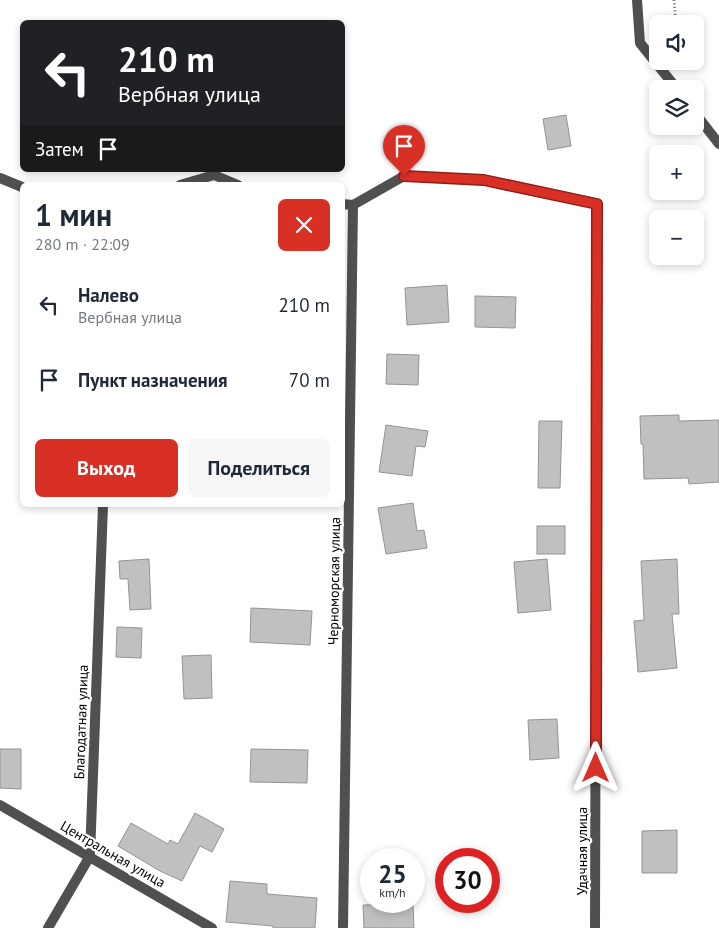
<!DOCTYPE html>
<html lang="ru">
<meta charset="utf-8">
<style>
body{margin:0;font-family:"PT Sans",sans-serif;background:#f6f6f7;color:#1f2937;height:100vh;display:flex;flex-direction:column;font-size:19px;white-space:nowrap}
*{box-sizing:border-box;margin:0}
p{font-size:16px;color:#747a83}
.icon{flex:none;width:28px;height:28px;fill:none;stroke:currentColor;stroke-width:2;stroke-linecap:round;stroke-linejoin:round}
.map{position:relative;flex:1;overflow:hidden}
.panel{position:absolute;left:20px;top:182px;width:325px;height:325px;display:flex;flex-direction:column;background:#fff;border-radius:8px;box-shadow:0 2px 8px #0003}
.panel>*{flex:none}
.hud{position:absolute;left:20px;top:20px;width:325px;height:152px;border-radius:8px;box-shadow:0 2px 8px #0003;background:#202124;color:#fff;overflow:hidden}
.controls{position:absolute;left:649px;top:15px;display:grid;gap:10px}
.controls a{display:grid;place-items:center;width:55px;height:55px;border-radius:8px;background:#fff;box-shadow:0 2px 8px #0003;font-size:25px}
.speed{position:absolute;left:360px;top:848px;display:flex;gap:10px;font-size:25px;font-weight:700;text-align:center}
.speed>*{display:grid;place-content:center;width:65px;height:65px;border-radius:50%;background:#fff;box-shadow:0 2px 8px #0003;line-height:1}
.speed small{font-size:12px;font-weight:400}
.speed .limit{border:8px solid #d22;background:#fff;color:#111}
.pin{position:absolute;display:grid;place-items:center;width:42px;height:42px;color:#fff;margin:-51px -21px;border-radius:50% 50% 50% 0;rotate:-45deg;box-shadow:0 0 5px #0007}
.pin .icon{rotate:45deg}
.me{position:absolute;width:55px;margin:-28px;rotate:0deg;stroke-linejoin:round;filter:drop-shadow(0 0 4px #0008)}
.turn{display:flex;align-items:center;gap:18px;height:105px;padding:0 15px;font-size:22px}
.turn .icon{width:65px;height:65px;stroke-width:2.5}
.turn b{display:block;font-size:35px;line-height:42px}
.then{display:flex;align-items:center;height:48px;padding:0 15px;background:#0003;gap:10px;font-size:19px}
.round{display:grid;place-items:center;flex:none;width:52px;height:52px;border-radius:8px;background:#f6f6f7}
.overview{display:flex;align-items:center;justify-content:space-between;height:85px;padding:0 15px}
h1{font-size:30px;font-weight:800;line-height:38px}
.action{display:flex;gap:10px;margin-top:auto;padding:10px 15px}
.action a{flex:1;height:58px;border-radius:8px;background:#d93025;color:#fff;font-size:20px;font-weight:800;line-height:58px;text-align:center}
.action a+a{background:#f6f6f7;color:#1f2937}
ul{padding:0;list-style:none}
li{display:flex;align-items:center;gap:15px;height:75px;padding:0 15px}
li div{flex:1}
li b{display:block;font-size:19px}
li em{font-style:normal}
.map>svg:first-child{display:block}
.building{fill:#c0c0c0;stroke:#949494}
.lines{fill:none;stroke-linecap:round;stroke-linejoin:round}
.path{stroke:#727272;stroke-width:3;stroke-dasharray:1 2.5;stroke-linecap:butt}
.minor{stroke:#505050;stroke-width:10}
.route-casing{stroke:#8d1f18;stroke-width:12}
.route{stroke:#d93025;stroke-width:9}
.labels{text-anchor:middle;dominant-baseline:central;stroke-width:4.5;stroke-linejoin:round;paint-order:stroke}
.street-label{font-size:14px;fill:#000;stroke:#fff}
</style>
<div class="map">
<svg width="719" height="928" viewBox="0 0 719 928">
<rect width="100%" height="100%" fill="#fff"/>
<g class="building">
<polygon points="566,115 571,146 548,150 543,119"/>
<polygon points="447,285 449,322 407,325 405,288"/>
<polygon points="475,296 516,297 515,328 475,327"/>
<polygon points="387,354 419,355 418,385 386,384"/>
<polygon points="679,415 679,421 719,420 719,482 689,484 688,478 644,479 643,444 641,444 640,416"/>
<polygon points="539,421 562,421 560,488 538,488"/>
<polygon points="386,425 428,431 425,447 416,446 412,476 379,472"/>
<polygon points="413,503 417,531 424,530 427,548 386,554 378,508"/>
<rect x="537" y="526" width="28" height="28"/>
<polygon points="149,559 151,609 130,610 128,579 120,579 119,561"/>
<polygon points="547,559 551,610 518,613 514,562"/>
<polygon points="677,559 679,614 672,614 677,668 638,672 634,621 644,620 641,561"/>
<polygon points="251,608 312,611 310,645 250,642"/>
<polygon points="117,627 142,628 141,658 116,657"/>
<polygon points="211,655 212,698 184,699 182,656"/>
<polygon points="557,719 559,758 530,760 528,720"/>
<polygon points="0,749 21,749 21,789 0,788"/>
<polygon points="251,749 308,750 307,783 250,782"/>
<polygon points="195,813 224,829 212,852 200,846 182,881 160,871 118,846 131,823 168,844 170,840 178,844"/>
<polygon points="677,830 677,873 642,873 642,831"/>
<polygon points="230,881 267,884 267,894 317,898 315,928 273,928 273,926 226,922"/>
<polygon points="413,904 414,928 364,928 363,905"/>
</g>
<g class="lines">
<polyline class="path" points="674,0 676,24"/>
<g class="minor">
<polyline points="637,0 640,43 677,89"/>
<polyline points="695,113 719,144"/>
<polyline points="0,178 22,187"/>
<polyline points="180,185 214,175 238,185"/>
<polyline points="342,204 353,205 404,176 484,180 597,204 595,928"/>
<polyline points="0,805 212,928"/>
<polyline points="48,928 90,856 103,505"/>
<polyline points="343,928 353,205"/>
</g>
</g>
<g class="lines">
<defs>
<polyline id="route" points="404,176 484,180 597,204 596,768"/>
</defs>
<use href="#route" class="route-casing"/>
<use href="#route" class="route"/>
</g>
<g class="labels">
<g class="street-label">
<text transform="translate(334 581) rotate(-89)">Черноморская улица</text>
<text transform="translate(81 722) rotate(-88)">Благодатная улица</text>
<text transform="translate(582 851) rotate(-90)">Удачная улица</text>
<text transform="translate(113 854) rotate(30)">Центральная улица</text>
</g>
</g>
</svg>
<div class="controls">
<a><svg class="icon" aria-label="sound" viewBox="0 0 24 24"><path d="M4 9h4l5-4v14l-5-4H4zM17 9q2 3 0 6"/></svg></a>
<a><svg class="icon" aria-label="layers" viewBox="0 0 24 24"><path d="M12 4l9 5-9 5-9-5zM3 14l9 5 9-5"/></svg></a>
<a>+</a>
<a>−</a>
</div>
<div class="speed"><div>25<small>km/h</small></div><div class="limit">30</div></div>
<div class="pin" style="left:404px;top:176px;background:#d93025"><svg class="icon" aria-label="arrive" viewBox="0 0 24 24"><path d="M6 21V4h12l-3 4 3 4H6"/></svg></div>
<svg class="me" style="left:596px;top:768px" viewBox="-20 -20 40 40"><path d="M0-17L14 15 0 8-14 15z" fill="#d93025" stroke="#fff" stroke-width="4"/></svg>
<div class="hud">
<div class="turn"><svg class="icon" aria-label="left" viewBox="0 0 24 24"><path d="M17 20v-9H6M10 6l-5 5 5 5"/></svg><div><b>210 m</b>Вербная улица</div></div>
<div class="then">Затем<svg class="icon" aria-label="arrive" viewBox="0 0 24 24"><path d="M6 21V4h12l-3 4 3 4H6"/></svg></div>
</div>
<section class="panel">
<div class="overview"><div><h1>1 мин</h1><p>280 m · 22:09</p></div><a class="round" style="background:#d93025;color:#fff"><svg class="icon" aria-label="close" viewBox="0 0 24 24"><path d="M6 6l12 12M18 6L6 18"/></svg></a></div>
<ul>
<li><svg class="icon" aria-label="left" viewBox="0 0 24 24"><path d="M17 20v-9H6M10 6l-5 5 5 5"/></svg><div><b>Налево</b><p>Вербная улица</p></div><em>210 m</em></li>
<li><svg class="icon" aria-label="arrive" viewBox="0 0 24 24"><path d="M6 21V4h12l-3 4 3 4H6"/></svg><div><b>Пункт назначения</b></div><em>70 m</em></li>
</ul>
<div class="action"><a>Выход</a><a>Поделиться</a></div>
</section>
</div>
